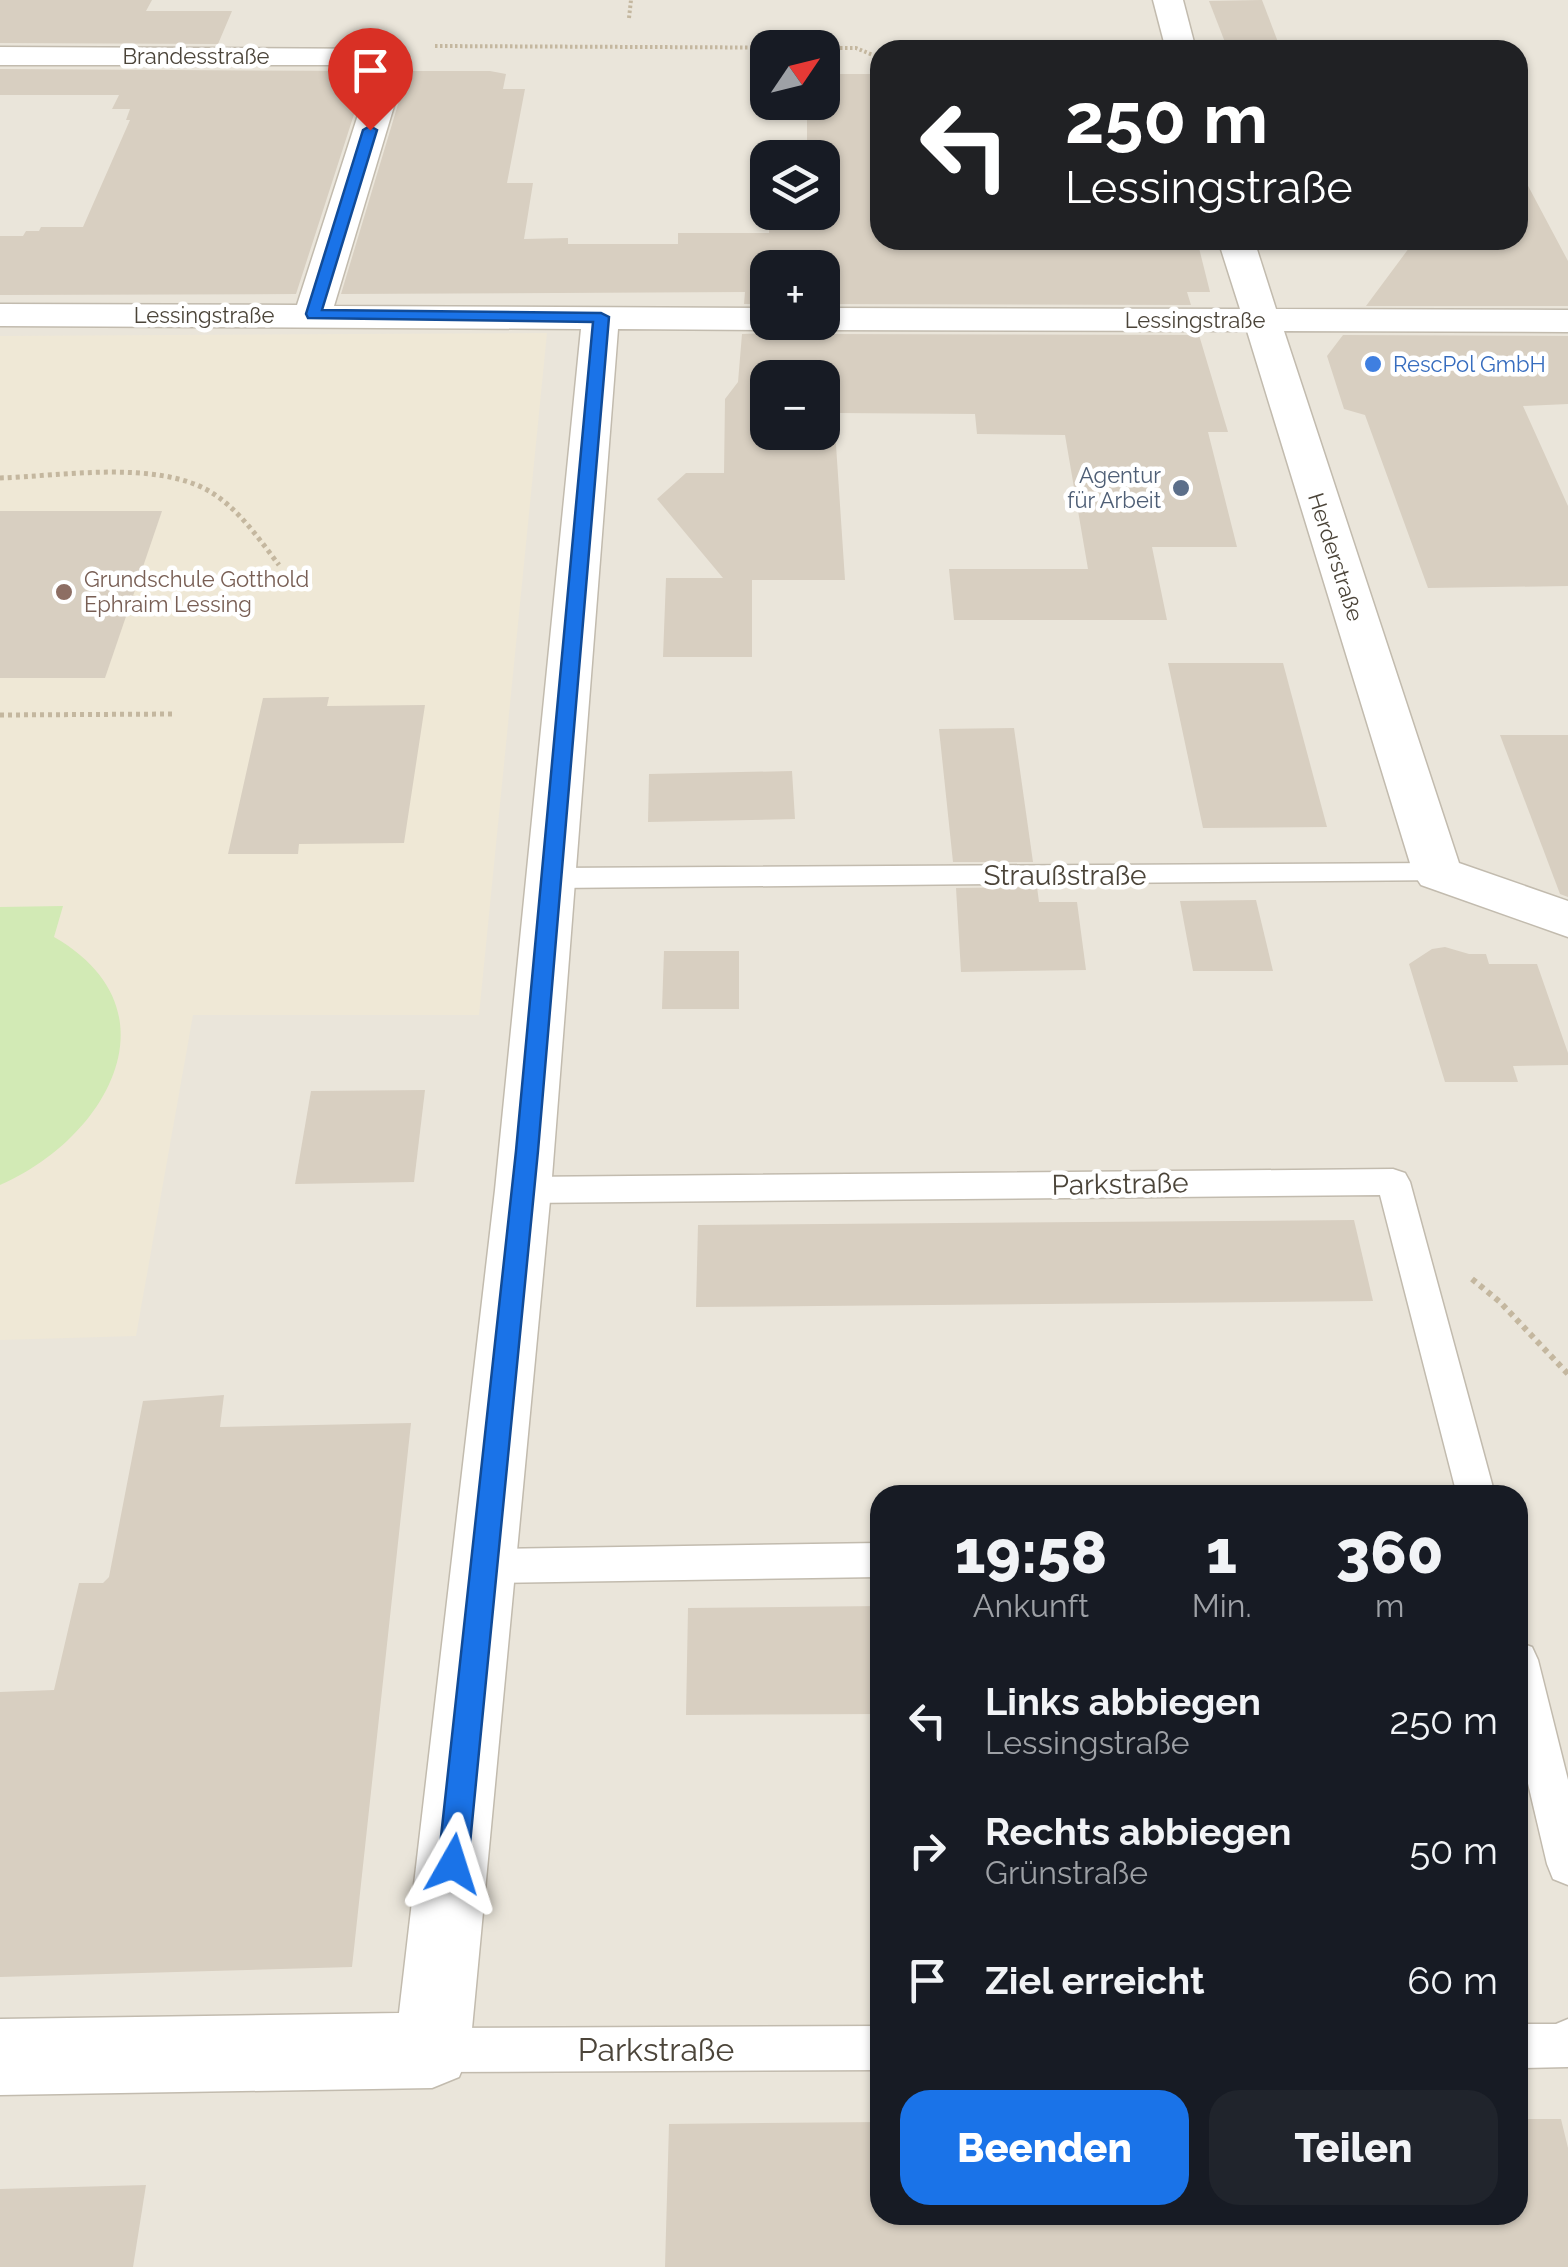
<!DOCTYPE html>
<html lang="de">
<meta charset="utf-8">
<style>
body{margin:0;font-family:Raleway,sans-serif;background:#20242c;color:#f1f3f6;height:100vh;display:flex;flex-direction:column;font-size:38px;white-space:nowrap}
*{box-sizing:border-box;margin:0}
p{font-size:32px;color:#9ea1a6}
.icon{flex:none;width:55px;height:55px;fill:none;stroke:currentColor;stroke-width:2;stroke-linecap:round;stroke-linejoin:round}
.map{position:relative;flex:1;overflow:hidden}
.sheet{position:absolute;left:870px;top:1485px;width:658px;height:740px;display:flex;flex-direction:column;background:#171b24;border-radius:30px;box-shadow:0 2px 8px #0004}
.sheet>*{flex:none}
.banner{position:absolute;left:870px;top:40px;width:658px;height:210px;border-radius:30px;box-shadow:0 2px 8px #0004;background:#202124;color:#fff;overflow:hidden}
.needle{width:65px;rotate:55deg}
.buttons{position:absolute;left:750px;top:30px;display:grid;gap:20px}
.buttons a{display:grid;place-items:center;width:90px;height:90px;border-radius:20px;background:#171b24;box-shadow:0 2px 8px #0004;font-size:50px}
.pin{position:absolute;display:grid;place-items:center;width:85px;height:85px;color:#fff;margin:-102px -42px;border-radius:50% 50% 50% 0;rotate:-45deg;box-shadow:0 0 10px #0007}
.pin .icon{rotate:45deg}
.me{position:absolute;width:110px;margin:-55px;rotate:6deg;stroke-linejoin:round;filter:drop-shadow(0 0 8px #0008)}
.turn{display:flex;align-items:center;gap:35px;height:210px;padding:0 30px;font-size:45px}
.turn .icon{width:130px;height:130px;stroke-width:2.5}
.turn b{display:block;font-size:70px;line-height:85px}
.eta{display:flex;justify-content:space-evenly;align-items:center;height:170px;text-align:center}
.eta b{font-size:60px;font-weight:800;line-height:70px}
.button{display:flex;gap:20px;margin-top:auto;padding:20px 30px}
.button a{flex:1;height:115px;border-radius:30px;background:#1a73e8;color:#fff;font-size:40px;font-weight:800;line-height:115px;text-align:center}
.button a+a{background:#20242c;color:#f1f3f6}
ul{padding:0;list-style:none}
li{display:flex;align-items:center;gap:30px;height:130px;padding:0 30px}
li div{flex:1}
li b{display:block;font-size:38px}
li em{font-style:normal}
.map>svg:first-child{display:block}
.residential{fill:#eae5da;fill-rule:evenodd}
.education{fill:#efe8d6}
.green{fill:#d2eab5}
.building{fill:#d8cfc1;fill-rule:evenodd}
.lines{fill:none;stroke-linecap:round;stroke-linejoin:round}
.lane-casing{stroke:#c2bbae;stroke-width:3}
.street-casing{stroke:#c2bbae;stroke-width:3}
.path-far2{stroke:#c4b79f;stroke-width:4;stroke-dasharray:2.5 2.5;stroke-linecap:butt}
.path-far1{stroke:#c4b79f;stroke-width:5;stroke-dasharray:4 4;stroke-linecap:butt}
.path{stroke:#c4b79f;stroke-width:6;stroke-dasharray:5 5;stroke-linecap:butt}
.lane{fill:#fff;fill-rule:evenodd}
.street{fill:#fff;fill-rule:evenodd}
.route{fill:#1a73e8;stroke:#114b97;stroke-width:2.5}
.shop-dot{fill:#3f7fe0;stroke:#fff;stroke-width:4}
.service-dot{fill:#5c6f8a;stroke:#fff;stroke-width:4}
.education-dot{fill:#8d6e63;stroke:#fff;stroke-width:4}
.labels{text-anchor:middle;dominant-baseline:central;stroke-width:9;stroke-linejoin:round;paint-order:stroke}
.far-street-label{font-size:22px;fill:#4b4439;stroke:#fff}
.far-shop-label{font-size:22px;fill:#366cbe;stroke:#fff;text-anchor:start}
.far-service-label{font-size:22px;fill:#4e5e75;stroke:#fff;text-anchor:end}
.far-education-label{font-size:22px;fill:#785e54;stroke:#fff;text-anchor:start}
.street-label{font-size:28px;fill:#4b4439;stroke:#fff}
.near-street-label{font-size:32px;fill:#4b4439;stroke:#fff}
</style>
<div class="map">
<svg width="1568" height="2267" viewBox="0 0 1568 2267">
<rect width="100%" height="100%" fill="#f6f3ec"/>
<path class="residential" d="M0,0H1568V2267H0ZM768,48H822V102H768ZM880,50H1518V240H880ZM768,158H822V212H768ZM768,268H822V322H768ZM768,378H822V432H768ZM880,1495H1518V2215H880Z"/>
<polygon class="education" points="547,333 479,1015 193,1015 136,1336 0,1340 0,336"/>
<path class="green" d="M63,906L54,937C181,1010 106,1139 0,1185V907Z"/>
<g class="building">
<polygon points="0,0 152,0 146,11 232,11 218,44 0,43"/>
<polygon points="1262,0 1281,50 1228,50 1209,1"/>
<polygon points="0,69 368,71 296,294 0,295 0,236 23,236 26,231 39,231 41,227 83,227 130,120 126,120 130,109 112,109 119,95 0,95"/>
<polygon points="408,71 490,71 506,74 503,89 525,89 507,183 533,183 524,239 568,238 568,244 678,244 678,233 769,233 769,212 822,212 822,158 807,158 807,102 822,102 822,74 880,74 880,240 1197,240 1210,292 1187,292 1191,305 822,304 822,268 768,268 768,304 744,304 745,292 341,294"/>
<polygon points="1518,167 1568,261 1568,306 1366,306 1415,240 1518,240"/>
<path d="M788,322H802L822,334L1199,335L1228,432H1208L1237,547H1152L1167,620H954L949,569H1088L1065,435L977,434L975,414L838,413L839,430H835L845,580H752V657H663L666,578H723L657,499L686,473H724L725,399L738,382L742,334L770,333ZM768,378H822V432H768Z"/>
<polygon points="1343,335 1568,336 1568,404 1523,406 1568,506 1568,586 1428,588 1365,415 1344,409 1327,356"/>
<polygon points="0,511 162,511 105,678 0,678"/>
<polygon points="1168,663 1283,663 1327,827 1203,828"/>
<polygon points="329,697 327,706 425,705 404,843 299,844 298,854 228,854 263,698"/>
<polygon points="1014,728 1033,862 953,862 939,729"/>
<polygon points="1500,735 1568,735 1568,897 1560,894"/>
<polygon points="792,771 795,819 648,822 649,774"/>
<polygon points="1037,887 1039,902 1077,902 1086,970 961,972 956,888"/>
<polygon points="1256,900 1273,971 1193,971 1180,901"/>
<polygon points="1445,947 1469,954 1486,954 1489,964 1537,964 1568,1053 1568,1065 1513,1066 1518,1082 1445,1082 1409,964 1432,949"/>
<polygon points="664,951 739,951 739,1009 662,1009"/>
<polygon points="425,1090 414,1182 295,1184 311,1091"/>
<polygon points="1354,1220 1373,1301 696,1307 698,1225"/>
<polygon points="224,1395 220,1427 411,1423 352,1967 0,1977 0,1692 54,1690 79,1583 103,1583 109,1577 143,1401"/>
<polygon points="880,1606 880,1714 686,1715 688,1608"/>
<polygon points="1518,2119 1561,2119 1568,2148 1568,2267 665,2267 669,2124 880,2122 880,2215 1518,2215"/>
<polygon points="146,2185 133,2267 0,2267 0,2189"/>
</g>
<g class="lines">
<defs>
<g id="lane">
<polygon points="1438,863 1448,866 1453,873 1448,880 553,888 543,885 538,878 543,871 553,868"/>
<polygon points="1393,1169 1405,1173 1410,1182 1495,1495 1457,1495 1380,1195 523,1203 511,1199 506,1190 511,1181 523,1177"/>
<polygon points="880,1543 880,1577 486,1583 473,1578 467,1566 473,1554 486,1549"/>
<polygon points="1518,1642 1532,1647 1538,1660 1568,1780 1568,1885 1553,1879 1547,1864 1518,1741"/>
<polygon points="1568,2019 1568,2067 1518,2068 1518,2024 1556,2024"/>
<polygon points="880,2026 880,2070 432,2072 416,2066 410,2050 416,2034 432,2028"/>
</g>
<g id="street">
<polygon points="1153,0 1183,0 1196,50 1166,50"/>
<polygon points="0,47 404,49 409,56 334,306 768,308 768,322 784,322 768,330 618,329 551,1190 470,2050 459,2077 432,2088 0,2095 0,2019 399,2013 495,1190 581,329 0,326 0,304 297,305 374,65 0,65"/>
<polygon points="1218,240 1254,240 1276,309 1568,310 1568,332 1284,331 1459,863 1568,901 1568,937 1421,885 1413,873 1247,331 822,330 806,322 822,322 822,308 1240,309"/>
</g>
</defs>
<use href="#lane" class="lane-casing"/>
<use href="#street" class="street-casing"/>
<g class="path-far2">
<polyline points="629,18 631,0"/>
<polyline points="435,46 856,48 880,58"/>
</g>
<g class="path-far1">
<path d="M0,478C61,476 155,460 209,491C238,508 259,539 279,565"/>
<polyline points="0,715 176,714"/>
</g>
<polyline class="path" points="1472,1279 1500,1302 1568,1374"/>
<use href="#lane" class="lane"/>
<use href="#street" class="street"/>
</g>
<polygon class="route" points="370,126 377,130 322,310 601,313 609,317 538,1151 468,1864 463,1874 453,1878 443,1874 438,1864 516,1151 593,322 308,318 306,314 363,130"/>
<circle class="shop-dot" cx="1373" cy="364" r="10"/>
<circle class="service-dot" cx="1181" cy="488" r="10"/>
<circle class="education-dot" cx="64" cy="592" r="10"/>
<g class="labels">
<g class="far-street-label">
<text x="196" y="56">Brandesstraße</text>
<text x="204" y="315">Lessingstraße</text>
<text x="1195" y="320">Lessingstraße</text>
<text transform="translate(1336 557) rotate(72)">Herderstraße</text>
</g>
<g class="far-shop-label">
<text x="1393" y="364">RescPol GmbH</text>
</g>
<g class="far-service-label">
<text x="1161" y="475">Agentur<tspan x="1161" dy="25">für Arbeit</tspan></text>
</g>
<g class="far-education-label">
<text x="84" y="579">Grundschule Gotthold<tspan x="84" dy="25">Ephraim Lessing</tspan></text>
</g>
<g class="street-label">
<text x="1065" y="875">Straußstraße</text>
<text transform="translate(1120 1184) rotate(-1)">Parkstraße</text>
</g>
<g class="near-street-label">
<text x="656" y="2049">Parkstraße</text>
</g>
</g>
</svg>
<div class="buttons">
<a><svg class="needle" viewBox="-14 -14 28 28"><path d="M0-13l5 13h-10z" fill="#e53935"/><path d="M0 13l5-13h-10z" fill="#9ea1a6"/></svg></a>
<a><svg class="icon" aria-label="layers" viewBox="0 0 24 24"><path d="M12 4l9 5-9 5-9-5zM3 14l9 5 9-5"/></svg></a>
<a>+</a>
<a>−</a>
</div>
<div class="pin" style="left:370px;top:130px;background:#d93025"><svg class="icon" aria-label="arrive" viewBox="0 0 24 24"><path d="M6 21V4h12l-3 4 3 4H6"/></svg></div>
<svg class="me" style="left:453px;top:1864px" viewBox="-20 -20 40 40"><path d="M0-17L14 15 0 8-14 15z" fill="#1a73e8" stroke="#fff" stroke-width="4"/></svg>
<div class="banner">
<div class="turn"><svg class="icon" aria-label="left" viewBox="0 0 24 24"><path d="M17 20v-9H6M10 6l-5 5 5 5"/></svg><div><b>250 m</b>Lessingstraße</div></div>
</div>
<section class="sheet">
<div class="eta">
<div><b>19:58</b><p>Ankunft</p></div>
<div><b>1</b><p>Min.</p></div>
<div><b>360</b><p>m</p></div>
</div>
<ul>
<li><svg class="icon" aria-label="left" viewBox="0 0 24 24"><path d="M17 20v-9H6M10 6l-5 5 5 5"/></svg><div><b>Links abbiegen</b><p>Lessingstraße</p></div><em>250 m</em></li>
<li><svg class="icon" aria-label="right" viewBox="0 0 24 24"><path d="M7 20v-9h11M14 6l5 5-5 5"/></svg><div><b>Rechts abbiegen</b><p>Grünstraße</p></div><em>50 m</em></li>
<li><svg class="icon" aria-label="arrive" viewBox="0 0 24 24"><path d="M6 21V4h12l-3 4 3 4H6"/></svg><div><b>Ziel erreicht</b></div><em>60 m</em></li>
</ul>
<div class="button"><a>Beenden</a><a>Teilen</a></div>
</section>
</div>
